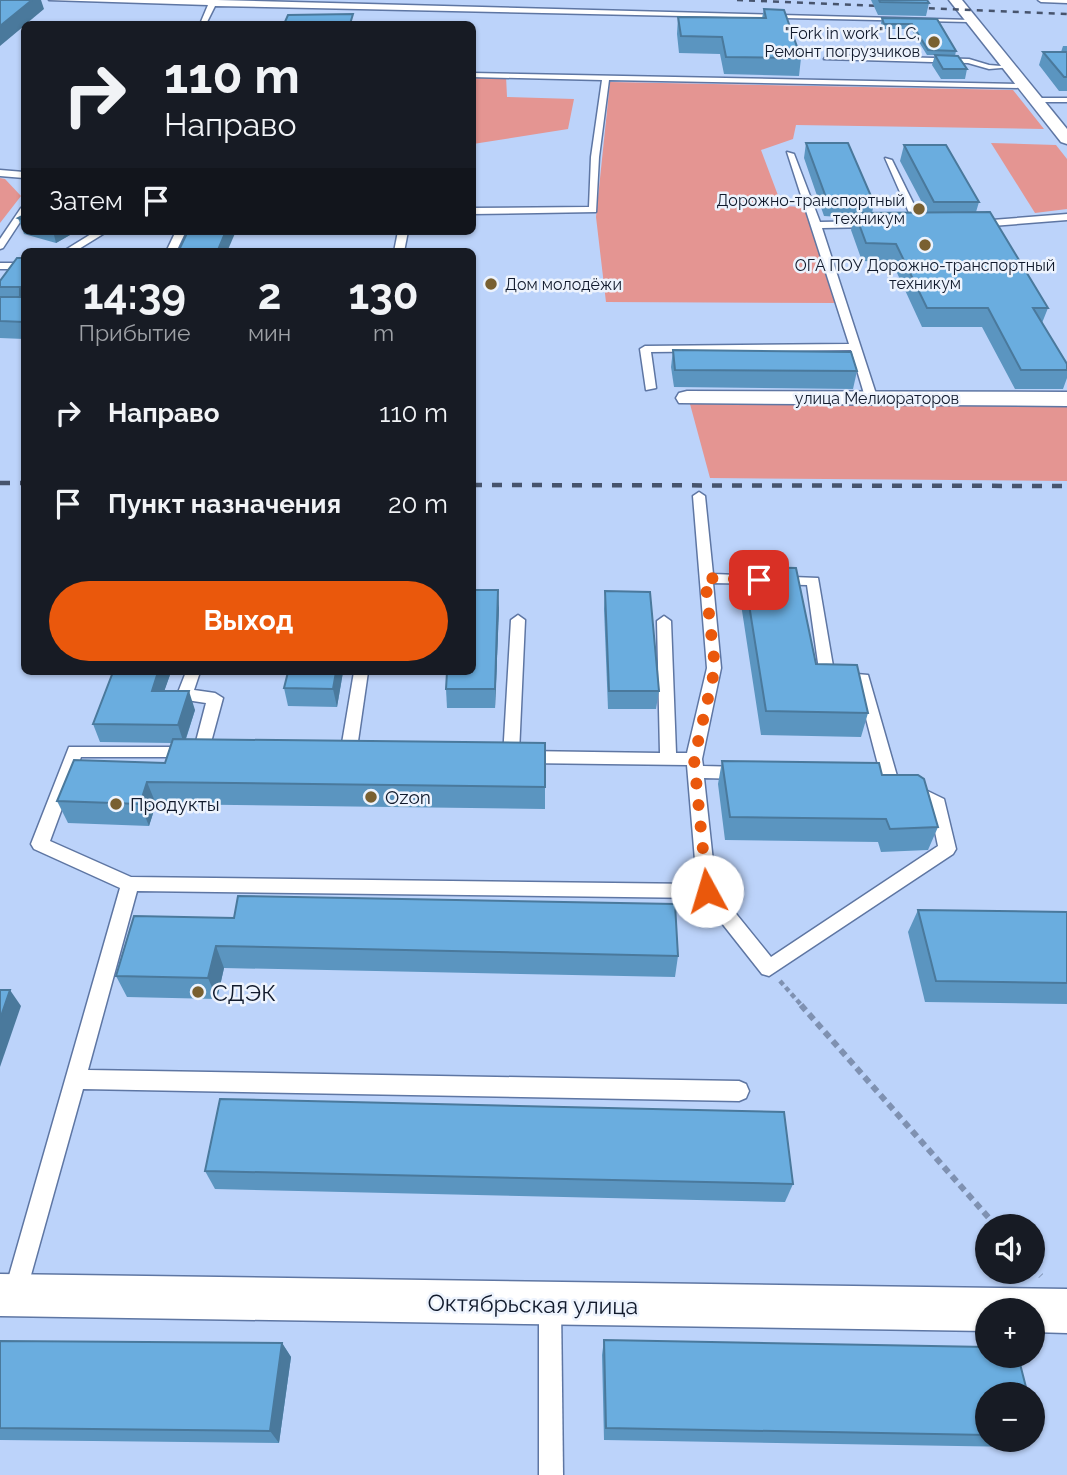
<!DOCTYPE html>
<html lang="ru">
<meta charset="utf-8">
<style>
body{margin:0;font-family:Raleway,sans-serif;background:#242831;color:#f1f3f6;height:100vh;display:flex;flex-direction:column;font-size:26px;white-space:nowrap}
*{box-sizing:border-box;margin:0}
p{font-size:23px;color:#9ea1a6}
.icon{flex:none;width:38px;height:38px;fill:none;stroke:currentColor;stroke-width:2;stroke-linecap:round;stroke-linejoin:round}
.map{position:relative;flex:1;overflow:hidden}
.sheet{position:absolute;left:21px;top:248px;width:455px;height:427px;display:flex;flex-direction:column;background:#171b24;border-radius:10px;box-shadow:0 2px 5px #0004}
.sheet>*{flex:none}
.guide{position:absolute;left:21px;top:21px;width:455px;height:214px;border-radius:10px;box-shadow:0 2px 5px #0004;background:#171b24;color:#f1f3f6;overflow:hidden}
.buttons{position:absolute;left:975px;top:1214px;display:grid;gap:14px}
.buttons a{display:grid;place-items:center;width:70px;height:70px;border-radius:50%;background:#171b24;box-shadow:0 2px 5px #0004;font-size:35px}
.pin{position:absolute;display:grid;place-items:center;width:60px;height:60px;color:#fff;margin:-30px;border-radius:14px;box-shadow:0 4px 10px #0006}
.me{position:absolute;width:77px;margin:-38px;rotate:354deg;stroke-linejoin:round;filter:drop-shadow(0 0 5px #0008)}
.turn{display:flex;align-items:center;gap:24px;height:147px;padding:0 28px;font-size:32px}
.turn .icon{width:91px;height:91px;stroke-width:2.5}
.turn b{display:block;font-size:49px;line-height:60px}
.then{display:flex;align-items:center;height:66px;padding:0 28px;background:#0003;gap:14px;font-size:26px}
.eta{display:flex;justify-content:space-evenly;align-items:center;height:119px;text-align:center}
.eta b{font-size:42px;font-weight:700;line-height:49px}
.cta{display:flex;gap:14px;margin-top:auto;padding:14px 28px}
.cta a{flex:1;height:80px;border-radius:42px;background:#ea580c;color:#fff;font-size:28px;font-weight:700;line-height:80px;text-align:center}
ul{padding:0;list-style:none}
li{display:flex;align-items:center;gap:21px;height:91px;padding:0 28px}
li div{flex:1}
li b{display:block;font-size:26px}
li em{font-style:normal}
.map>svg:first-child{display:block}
.green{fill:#e49592}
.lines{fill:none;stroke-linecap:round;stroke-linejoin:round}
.lane-casing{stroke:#5e76a3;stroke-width:3}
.street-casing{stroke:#5e76a3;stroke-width:3}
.path-far1{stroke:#7f91b1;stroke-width:4.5;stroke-dasharray:5 3.5;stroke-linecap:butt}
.path{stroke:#7f91b1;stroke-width:6;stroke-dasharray:7 5;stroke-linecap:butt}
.lane{fill:#fff;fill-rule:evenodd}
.street{fill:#fff;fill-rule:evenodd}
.rail-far1{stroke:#47546d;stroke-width:2.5;stroke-dasharray:6 6;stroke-linecap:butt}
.rail{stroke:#47546d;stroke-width:4.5;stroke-dasharray:10 10;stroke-linecap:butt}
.wall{fill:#5b95c0}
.shaded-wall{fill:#4a799c}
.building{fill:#6aaddf;stroke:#4a799c;stroke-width:2}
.route{stroke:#ea580c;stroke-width:12;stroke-dasharray:0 21.6}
.poi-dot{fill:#796031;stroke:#edf3fd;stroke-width:2.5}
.labels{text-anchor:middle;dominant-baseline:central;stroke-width:5;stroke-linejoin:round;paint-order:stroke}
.far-poi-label{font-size:16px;fill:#111a2c;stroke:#edf3fd;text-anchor:end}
.far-street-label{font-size:16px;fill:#111a2c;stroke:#edf3fd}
.poi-label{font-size:19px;fill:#111a2c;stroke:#edf3fd;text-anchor:start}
.near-poi-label{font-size:23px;fill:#111a2c;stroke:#edf3fd;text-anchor:start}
.near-street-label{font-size:23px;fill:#111a2c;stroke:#edf3fd}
</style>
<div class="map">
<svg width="1067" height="1475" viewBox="0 0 1067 1475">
<rect width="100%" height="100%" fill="#bcd3fa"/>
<g class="green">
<polygon points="473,76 506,76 507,97 574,99 568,129 473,144"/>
<polygon points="610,82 1013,90 1044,129 796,125 793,139 761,150 782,206 805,207 835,303 606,302 596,217"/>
<polygon points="991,143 1056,145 1067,159 1067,209 1035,213"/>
<polygon points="0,178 5,179 21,196 0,223"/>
<polygon points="690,404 1067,405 1067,481 710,478"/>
</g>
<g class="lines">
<defs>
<g id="lane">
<polygon points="49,0 217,0 972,20 969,22 215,6 206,24 200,24 208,5"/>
<polygon points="1038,0 1067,0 1067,3 1041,2"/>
<polygon points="827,55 969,59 989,65 1013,67 989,69 968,63 824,59"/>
<polygon points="472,73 1024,84 1028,86 1024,88 609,80 599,157 596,212 472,214 472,208 589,207 591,157 602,80 472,77"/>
<polygon points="1032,98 1067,98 1067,102 1035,102"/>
<polygon points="787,152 794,154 820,222 874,221 879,224 874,227 822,228 877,397 871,400 865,397 851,350 651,352 656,388 646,390 640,349 645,346 849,344"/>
<polygon points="885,158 892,160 922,221 928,222 928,226 919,227 914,224"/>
<polygon points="0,170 24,172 24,178 0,176"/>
<polygon points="24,207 24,216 3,248 0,249 0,239 21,208"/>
<polygon points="1067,214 1067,220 979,227 974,224 979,221"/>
<polygon points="96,231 108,231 74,252 62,252"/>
<polygon points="176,231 186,231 176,252 166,252"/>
<polygon points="398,231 408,231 404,252 394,252"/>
<rect x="0" y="263" width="24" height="6"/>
<polygon points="699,492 705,496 713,574 818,578 834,672 868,675 897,776 895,780 883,780 881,776 857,684 827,682 820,677 807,585 713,583 721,668 702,759 703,766 741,767 747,769 749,773 747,777 741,779 704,778 716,889 771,957 938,846 930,808 905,793 903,789 905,785 911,783 944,799 956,849 953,854 769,976 762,974 702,898 137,891 88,1070 739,1081 746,1084 749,1091 746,1098 739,1101 83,1089 26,1293 23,1301 15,1304 7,1301 4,1293 120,888 34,849 31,844 69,747 188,747 194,749 206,703 180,699 177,695 186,672 200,672 194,690 215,693 223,698 207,757 81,757 50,841 131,877 697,884 687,765 525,763 518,759 511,763 505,761 503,757 511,620 518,615 525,620 519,753 525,751 660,753 657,621 664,616 671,621 676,753 687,753 707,668 693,496"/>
<polygon points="354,672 368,672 356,755 354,759 342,759 340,755"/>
<polygon points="550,1293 558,1296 561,1304 563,1475 539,1475 539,1304 542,1296"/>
</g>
<g id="street">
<polygon points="949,0 962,0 1067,129 1067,144 1061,142"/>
<polygon points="687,391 1067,392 1067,406 679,403 676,398 679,393"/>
<polygon points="0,1274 1067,1289 1067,1333 1032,1332 1032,1311 987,1311 987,1331 0,1316"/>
</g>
</defs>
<use href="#lane" class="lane-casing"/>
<use href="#street" class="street-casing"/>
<polyline class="path-far1" points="780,981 803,1007"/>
<g class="path">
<polyline points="801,1005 997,1227"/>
<polyline points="1032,1267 1041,1276"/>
</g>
<use href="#lane" class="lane"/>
<use href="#street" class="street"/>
<polyline class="rail-far1" points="737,0 1067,14"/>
<g class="rail">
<polyline points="0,483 24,483"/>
<polyline points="472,485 1067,486"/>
</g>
</g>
<g class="wall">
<polygon points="871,0 927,0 929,3 926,16 878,15"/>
<polygon points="764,9 801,58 799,76 724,74 720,54 679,53 677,34 678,17 762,18"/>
<polygon points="882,18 937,19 956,51 955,56 967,69 965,79 941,79 932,65 935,55 927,55 911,29 883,29 881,23"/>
<polygon points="1063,46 1067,46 1067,91 1059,91 1039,65 1043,52 1061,52"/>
<polygon points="806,143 874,203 872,213 927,212 900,161 904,145 979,202 976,212 1048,308 1042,323 1067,364 1067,378 1063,389 1015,389 982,327 922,327 892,262 862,261 851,230 854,218 824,216 804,158"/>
<polygon points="24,215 24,231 77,231 56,243 24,234 18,218"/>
<polygon points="188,231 227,252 179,252 179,250"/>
<polygon points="24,258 24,339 0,338 0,281"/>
<polygon points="673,350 857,371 853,389 674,387 671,367"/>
<polygon points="743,567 816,664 868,713 861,737 761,735 739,591"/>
<polygon points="605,591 659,691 656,709 608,709 604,609"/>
<polygon points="499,608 495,708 447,708 446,689"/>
<polygon points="113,672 171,672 164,691 195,710 186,739 545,743 545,809 156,804 149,826 68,823 57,801 165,763 171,743 100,742 93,724"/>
<polygon points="288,672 343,672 337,707 288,706 284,688"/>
<polygon points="722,761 882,775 938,827 928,850 881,852 878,842 725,840 718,784"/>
<polygon points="918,910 1067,912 1067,1004 925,1002 908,932"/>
<polygon points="134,916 678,956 675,977 224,968 217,999 127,997 116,976"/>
<polygon points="205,1171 793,1184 785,1202 215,1189"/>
<polygon points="604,1340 987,1395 987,1440 1030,1440 1020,1447 604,1440 602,1355"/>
<polygon points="0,1341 282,1343 291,1357 279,1443 0,1440"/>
</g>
<g class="shaded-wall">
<polygon points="32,0 41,0 44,9 26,24 24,24 24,26 0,46 0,26"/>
<polygon points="53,231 77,231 56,243"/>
<polygon points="226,231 236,231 227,252 218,252 218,250"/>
<polygon points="498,590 499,608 495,708 495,689"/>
<polygon points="158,672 171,672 158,709 152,691"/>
<polygon points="336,672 343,672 337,707 333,689"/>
<polygon points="189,691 195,710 184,744 178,725"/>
<polygon points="147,782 156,804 149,826 140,804"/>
<polygon points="216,946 224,968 217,999 208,978"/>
<polygon points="10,990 21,1006 0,1067 0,1019"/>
<polygon points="282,1343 291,1357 279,1443 270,1431"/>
</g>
<g class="building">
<polygon points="0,0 32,0 0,26"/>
<polygon points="879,0 927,0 929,3 880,2"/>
<polygon points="764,9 784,10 801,58 726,57 722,37 681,36 678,17 766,18"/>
<polygon points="353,14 350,24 284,24 288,15"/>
<polygon points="882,18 937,19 956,51 928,50 912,24 884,24"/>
<polygon points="1043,52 1067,52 1067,77 1064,77"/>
<polygon points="935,55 958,56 967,69 943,69"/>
<polygon points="806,143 848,143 874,203 827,200"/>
<polygon points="904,145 946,145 979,202 934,202"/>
<polygon points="990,212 1048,308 1033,308 1067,364 1067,370 1021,370 988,308 927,308 896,244 866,243 855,213"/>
<polygon points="24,215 24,220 18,218"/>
<polygon points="188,231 226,231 218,250 179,250"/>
<polygon points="17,258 24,258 24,322 0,321 0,297 20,297 20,287 0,287 0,281"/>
<polygon points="673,350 851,352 857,371 675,370"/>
<polygon points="743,567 796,568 816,664 857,665 868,713 766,711"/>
<polygon points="472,590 498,590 495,689 446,689 447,672 472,672"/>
<polygon points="605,591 650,592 659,691 609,691"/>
<polygon points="113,672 158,672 152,691 189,691 178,725 93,724"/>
<polygon points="288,672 336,672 333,689 284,688"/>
<polygon points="173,739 545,743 545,787 147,782 140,804 57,801 74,760 165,763"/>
<polygon points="722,761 879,763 882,775 918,775 924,779 938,827 890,829 886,819 730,817"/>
<polygon points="238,896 675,904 678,956 216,946 208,978 116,976 134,916 234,918"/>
<polygon points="918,910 1067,912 1067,983 936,981"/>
<polygon points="0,990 10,990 0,1019"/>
<polygon points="220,1099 784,1112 793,1184 205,1171"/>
<polygon points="604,1340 987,1347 987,1356 1018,1356 1028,1395 987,1395 987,1435 606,1428"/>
<polygon points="0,1341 282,1343 270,1431 0,1428"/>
<polygon points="1032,1414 1038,1435 1032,1435"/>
</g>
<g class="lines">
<polyline class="route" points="707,891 694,759 715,668 705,578 759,580"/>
</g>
<g class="poi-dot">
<circle cx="934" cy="42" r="7"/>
<circle cx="919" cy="209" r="7"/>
<circle cx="925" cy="245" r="7"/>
<circle cx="491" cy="284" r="7"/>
<circle cx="371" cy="797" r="7"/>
<circle cx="116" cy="804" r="7"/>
<circle cx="198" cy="992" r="7"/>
</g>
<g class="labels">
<g class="far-poi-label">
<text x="920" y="33">"Fork in work" LLC,<tspan x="920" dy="18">Ремонт погрузчиков</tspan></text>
<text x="905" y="200">Дорожно-транспортный<tspan x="905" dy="18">техникум</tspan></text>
<text x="925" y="265" text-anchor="middle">ОГА ПОУ Дорожно-транспортный<tspan x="925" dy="18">техникум</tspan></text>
<text x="505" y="284" text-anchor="start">Дом молодёжи</text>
</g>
<g class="far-street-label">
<text x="877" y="398">улица Мелиораторов</text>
</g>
<g class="poi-label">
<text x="385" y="797">Ozon</text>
<text x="130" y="804">Продукты</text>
</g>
<g class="near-poi-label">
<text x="212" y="992">СДЭК</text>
</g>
<g class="near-street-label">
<text transform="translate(533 1304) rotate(1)">Октябрьская улица</text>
</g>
</g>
</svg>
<div class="buttons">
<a><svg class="icon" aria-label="sound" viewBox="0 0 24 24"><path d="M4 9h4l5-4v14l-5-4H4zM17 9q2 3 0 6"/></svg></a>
<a>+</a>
<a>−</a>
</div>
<div class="pin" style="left:759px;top:580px;background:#d93025"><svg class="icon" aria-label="arrive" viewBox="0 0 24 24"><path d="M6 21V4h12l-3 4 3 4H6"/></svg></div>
<svg class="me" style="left:707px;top:891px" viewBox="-20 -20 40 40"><circle r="19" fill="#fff"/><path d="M0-13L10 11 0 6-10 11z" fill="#ea580c"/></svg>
<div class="guide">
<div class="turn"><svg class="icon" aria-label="right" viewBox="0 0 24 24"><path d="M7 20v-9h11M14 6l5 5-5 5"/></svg><div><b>110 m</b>Направо</div></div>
<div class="then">Затем<svg class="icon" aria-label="arrive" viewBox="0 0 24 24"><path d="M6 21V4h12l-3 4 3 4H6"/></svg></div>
</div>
<section class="sheet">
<div class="eta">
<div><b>14:39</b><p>Прибытие</p></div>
<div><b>2</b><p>мин</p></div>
<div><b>130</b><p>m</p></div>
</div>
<ul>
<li><svg class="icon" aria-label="right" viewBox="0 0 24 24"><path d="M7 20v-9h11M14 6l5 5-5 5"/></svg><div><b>Направо</b></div><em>110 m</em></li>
<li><svg class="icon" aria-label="arrive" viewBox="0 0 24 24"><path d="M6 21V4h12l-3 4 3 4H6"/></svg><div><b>Пункт назначения</b></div><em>20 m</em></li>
</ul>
<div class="cta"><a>Выход</a></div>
</section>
</div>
